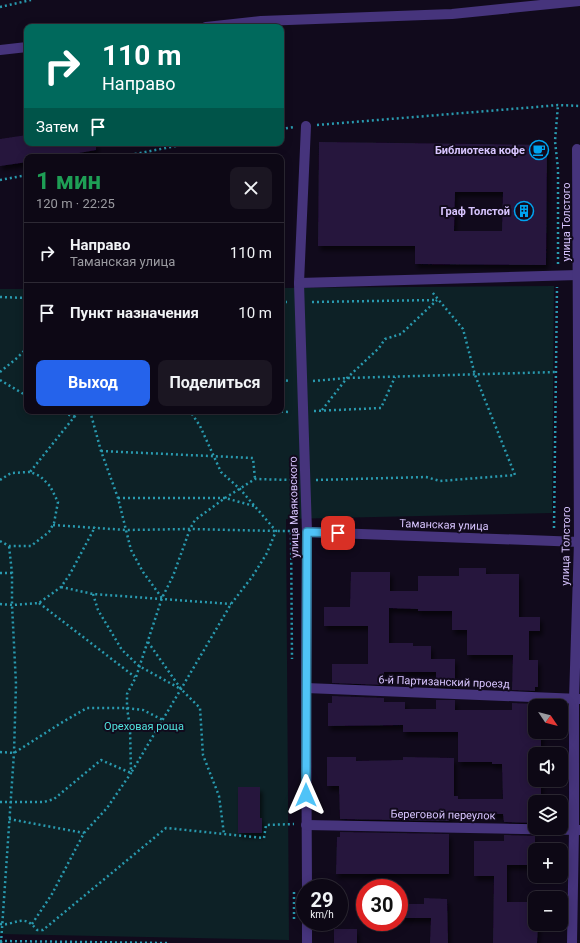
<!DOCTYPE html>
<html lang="ru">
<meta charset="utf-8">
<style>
body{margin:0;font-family:Roboto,sans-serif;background:#1b1622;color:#f1f3f6;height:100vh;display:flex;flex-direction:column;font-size:15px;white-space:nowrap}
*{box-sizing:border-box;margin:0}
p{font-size:13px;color:#9a9aa0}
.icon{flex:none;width:22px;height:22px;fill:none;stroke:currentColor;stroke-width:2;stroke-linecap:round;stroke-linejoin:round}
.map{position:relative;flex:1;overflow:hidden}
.details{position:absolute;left:24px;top:154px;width:260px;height:260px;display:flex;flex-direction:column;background:#0d0815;border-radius:8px;box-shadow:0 2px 10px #0003,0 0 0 1px #2d2934}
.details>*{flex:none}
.hud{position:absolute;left:24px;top:24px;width:260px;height:122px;border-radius:8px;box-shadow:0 2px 10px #0003,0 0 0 1px #2d2934;background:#00695c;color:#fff;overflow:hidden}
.needle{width:26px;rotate:125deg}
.buttons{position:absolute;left:528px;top:699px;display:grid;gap:8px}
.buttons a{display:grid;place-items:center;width:40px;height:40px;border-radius:8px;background:#0d0815;box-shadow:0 2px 10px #0003,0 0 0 1px #2d2934;font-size:20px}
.speed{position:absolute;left:296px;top:879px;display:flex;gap:8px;font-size:20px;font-weight:700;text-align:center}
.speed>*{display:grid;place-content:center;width:52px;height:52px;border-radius:50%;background:#0d0815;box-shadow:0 2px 10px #0003,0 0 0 1px #2d2934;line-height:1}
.speed small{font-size:10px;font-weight:400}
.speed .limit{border:6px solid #d22;background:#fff;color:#111}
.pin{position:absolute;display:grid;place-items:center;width:34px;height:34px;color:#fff;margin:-17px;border-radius:8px;box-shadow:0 2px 6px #0006}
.me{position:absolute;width:44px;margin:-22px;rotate:0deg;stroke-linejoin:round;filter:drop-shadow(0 0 3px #0008)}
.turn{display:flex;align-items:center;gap:14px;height:84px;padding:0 12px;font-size:18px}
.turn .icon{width:52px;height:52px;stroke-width:2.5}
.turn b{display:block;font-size:28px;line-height:34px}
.then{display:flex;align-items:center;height:38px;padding:0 12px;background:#0003;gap:8px;font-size:15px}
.round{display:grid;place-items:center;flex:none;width:42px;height:42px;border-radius:8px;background:#1b1622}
.summary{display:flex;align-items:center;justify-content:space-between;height:68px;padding:0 12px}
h1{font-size:24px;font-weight:700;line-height:30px;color:#1e9e55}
.action{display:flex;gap:8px;margin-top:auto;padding:8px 12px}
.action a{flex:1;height:46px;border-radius:8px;background:#2563eb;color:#fff;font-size:16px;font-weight:700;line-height:46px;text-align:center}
.action a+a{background:#1b1622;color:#f1f3f6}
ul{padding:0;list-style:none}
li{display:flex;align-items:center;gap:12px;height:60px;padding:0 12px;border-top:1px solid #2d2934}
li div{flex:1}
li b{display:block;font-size:15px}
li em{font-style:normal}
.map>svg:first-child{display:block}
.green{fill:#0d2126}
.building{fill:#26163d;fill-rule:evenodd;filter:url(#shadow)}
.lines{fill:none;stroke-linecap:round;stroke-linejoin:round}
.path{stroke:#299aaf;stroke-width:2.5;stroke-dasharray:2 3;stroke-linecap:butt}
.minor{stroke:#46347c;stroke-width:10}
.route-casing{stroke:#337fa1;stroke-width:10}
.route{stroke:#4fc3f7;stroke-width:7}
.labels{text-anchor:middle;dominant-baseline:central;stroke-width:4;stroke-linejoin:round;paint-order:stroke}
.poi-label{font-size:11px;font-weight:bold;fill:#d8c5ff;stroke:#110a1c;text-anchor:end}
.street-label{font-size:11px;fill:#d8c5ff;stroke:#110a1c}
.park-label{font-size:11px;fill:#50e1dc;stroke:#110a1c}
</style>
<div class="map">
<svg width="580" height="943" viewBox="0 0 580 943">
<defs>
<filter id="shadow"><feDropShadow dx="2.5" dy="4.5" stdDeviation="2" flood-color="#0009"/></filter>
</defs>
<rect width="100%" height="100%" fill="#110a1c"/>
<polygon class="green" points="554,286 552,513 286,519 289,940 0,934 0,289 27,289 27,411 281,411 281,288"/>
<g class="building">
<polygon points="27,135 27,143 96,143 96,150 55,157 27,157 27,162 0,166 0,139"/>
<path d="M319,142L547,145L546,265L415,264V246H318ZM455,192H503L502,231H454Z"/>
<polygon points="459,568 486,568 486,574 519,574 519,617 540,617 540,631 529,631 529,660 538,660 538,687 535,687 535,691 512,690 513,655 467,655 467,630 452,630 452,611 418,611 418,609 389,608 389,643 413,643 413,646 431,646 431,659 455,659 455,687 436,687 436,672 384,672 384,685 332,683 332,664 368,664 368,626 324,626 324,607 350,607 351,572 390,572 390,591 418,591 418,576 459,576"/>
<polygon points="332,696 384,698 384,702 405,702 405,709 436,709 436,700 455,700 455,710 512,710 512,703 535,704 535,732 541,732 541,750 535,750 535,780 541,780 541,802 535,802 535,823 504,822 503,814 458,814 458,815 449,815 449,821 340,819 339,786 327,786 327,757 356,757 356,761 403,760 403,757 454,758 454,796 458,796 458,799 503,799 502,764 492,764 492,762 458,762 458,732 403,732 403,725 328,726 328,703 332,703"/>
<polygon points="238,787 260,787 260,818 262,818 262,833 238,833"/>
<polygon points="340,832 449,834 449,874 336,874 337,837 340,837"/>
<polygon points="504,835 535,836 535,865 507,865 507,902 535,902 535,924 538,924 537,943 493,943 494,876 474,876 474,841 504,841"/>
<polygon points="424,898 447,899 448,943 430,943 431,918 399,918 399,904 424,904"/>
<rect x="334" y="929" width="23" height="14"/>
</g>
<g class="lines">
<g class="path">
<polyline points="0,7 31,0"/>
<polyline points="317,125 536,107 558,105 580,106"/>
<polyline points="281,129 294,127"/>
<polyline points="120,157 191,143"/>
<polyline points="0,180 27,175"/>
<polyline points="558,264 558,169 555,141 558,105"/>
<polyline points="0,297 27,298"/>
<polyline points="281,302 287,302"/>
<polyline points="312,302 437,300"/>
<polyline points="0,372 17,358 27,348"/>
<polyline points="0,380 27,396"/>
<polyline points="281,380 290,381"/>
<polyline points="313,381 347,378 556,372"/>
<polyline points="322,410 347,378 379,348 385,339 401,334 437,300"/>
<polyline points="59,411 75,417"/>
<polyline points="90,411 101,451 118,498 131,550 143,572 162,598"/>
<polyline points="256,411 291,412"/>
<polyline points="314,411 381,408 395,377"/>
<polyline points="101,451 253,458 255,479"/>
<polyline points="0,480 11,473 30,472"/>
<polyline points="316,480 426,477 440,481 515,475 475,375 463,329 432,292"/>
<polyline points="118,498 225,498 254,506"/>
<polyline points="53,525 126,530 190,529 276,531 291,531 292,659"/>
<polyline points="554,528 557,287"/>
<polyline points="0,541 9,546 31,546 49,532 54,523 58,502 50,486 40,476 30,472 79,411"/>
<polyline points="0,573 12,573"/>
<polyline points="61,587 93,594 231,604"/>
<polyline points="93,594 98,610 122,650 139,666 179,688"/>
<polyline points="39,603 135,677"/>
<polyline points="0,604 12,605 39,603 61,587 70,574 95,527"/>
<polyline points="148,642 181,689 200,708 203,755 219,796 224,834"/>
<polyline points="0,752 14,753 61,723 87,708 127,708 143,710 163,720"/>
<polyline points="0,802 44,802 54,799 101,760 131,773 181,689 231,604 252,577 267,553 276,531 240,489 221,472 200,426 190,411"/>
<polyline points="9,819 84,833"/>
<polyline points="294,919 294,892"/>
<path d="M0,924C16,926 23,912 37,930H43L166,828L264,838L266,825L294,824"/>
<polyline points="32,924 52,894 84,833 107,808 131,773 130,727 127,708 127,694 136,677 162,598 173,576 190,529 195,520 225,498 255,479 293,480"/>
<polyline points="0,941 167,943"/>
<polyline points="1,943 14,753 16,684 12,605 12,573 9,546"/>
</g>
<g class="minor">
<polyline points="206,27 261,21 452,14 580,1"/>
<polyline points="0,50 27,47"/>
<polyline points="306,126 299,283 307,532 306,688 307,888"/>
<polyline points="299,283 578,275"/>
<polyline points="307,532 580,542"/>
<polyline points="306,688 580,699"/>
<polyline points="306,825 580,830"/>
<polyline points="307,922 307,943"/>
<polyline points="572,943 574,829 574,699 579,542 577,149"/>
</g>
</g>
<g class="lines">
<defs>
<polyline id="route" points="306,795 307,532 338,533"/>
</defs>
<use href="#route" class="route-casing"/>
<use href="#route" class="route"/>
</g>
<defs>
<symbol id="cafe-ring" viewBox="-11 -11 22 22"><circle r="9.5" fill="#110a1c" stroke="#00a4f0" stroke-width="1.5"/><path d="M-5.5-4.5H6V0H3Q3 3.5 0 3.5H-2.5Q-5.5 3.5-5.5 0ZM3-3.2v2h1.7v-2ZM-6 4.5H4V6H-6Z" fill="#00a4f0"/></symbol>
<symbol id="building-ring" viewBox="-11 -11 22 22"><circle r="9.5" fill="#110a1c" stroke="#00a4f0" stroke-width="1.5"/><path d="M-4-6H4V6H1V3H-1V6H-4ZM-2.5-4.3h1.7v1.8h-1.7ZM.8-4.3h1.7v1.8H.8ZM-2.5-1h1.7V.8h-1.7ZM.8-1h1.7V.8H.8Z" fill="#00a4f0"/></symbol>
</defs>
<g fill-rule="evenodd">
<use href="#cafe-ring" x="528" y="139" width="22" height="22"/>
<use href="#building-ring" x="513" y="200" width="22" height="22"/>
</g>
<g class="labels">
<g class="poi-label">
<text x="525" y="150">Библиотека кофе</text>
<text x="510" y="211">Граф Толстой</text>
</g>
<g class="street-label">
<text transform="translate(566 222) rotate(-90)">улица Толстого</text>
<text transform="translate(294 507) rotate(-91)">улица Маяковского</text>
<text transform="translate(444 525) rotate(2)">Таманская улица</text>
<text transform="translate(566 546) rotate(-89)">улица Толстого</text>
<text transform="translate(444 682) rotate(2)">6-й Партизанский проезд</text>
<text transform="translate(443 815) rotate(1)">Береговой переулок</text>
</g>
<g class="park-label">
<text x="144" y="726">Ореховая роща</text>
</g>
</g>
</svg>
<div class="buttons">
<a><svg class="needle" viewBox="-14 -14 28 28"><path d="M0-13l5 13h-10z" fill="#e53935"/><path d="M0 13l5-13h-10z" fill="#9a9aa0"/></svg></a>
<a><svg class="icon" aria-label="sound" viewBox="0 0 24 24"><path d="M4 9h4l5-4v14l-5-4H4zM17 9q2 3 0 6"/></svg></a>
<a><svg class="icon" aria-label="layers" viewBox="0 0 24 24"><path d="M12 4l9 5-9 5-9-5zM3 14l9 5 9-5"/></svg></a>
<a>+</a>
<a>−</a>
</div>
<div class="speed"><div>29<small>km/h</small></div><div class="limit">30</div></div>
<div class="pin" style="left:338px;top:533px;background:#d93025"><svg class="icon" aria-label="arrive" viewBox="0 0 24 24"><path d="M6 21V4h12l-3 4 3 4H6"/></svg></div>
<svg class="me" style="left:306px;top:795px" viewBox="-20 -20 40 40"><path d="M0-17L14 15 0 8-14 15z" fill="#4fc3f7" stroke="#fff" stroke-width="4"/></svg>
<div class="hud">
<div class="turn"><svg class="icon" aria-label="right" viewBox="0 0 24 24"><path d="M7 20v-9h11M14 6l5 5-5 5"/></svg><div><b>110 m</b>Направо</div></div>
<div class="then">Затем<svg class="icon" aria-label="arrive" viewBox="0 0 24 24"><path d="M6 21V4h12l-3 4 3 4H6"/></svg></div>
</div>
<section class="details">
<div class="summary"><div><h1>1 мин</h1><p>120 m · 22:25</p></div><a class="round"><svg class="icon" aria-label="close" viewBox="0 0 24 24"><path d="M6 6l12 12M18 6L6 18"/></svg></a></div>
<ul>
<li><svg class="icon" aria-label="right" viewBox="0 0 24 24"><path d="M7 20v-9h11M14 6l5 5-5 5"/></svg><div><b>Направо</b><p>Таманская улица</p></div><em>110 m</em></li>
<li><svg class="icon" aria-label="arrive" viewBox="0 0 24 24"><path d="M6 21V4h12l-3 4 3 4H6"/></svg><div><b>Пункт назначения</b></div><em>10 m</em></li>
</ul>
<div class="action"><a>Выход</a><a>Поделиться</a></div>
</section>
</div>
